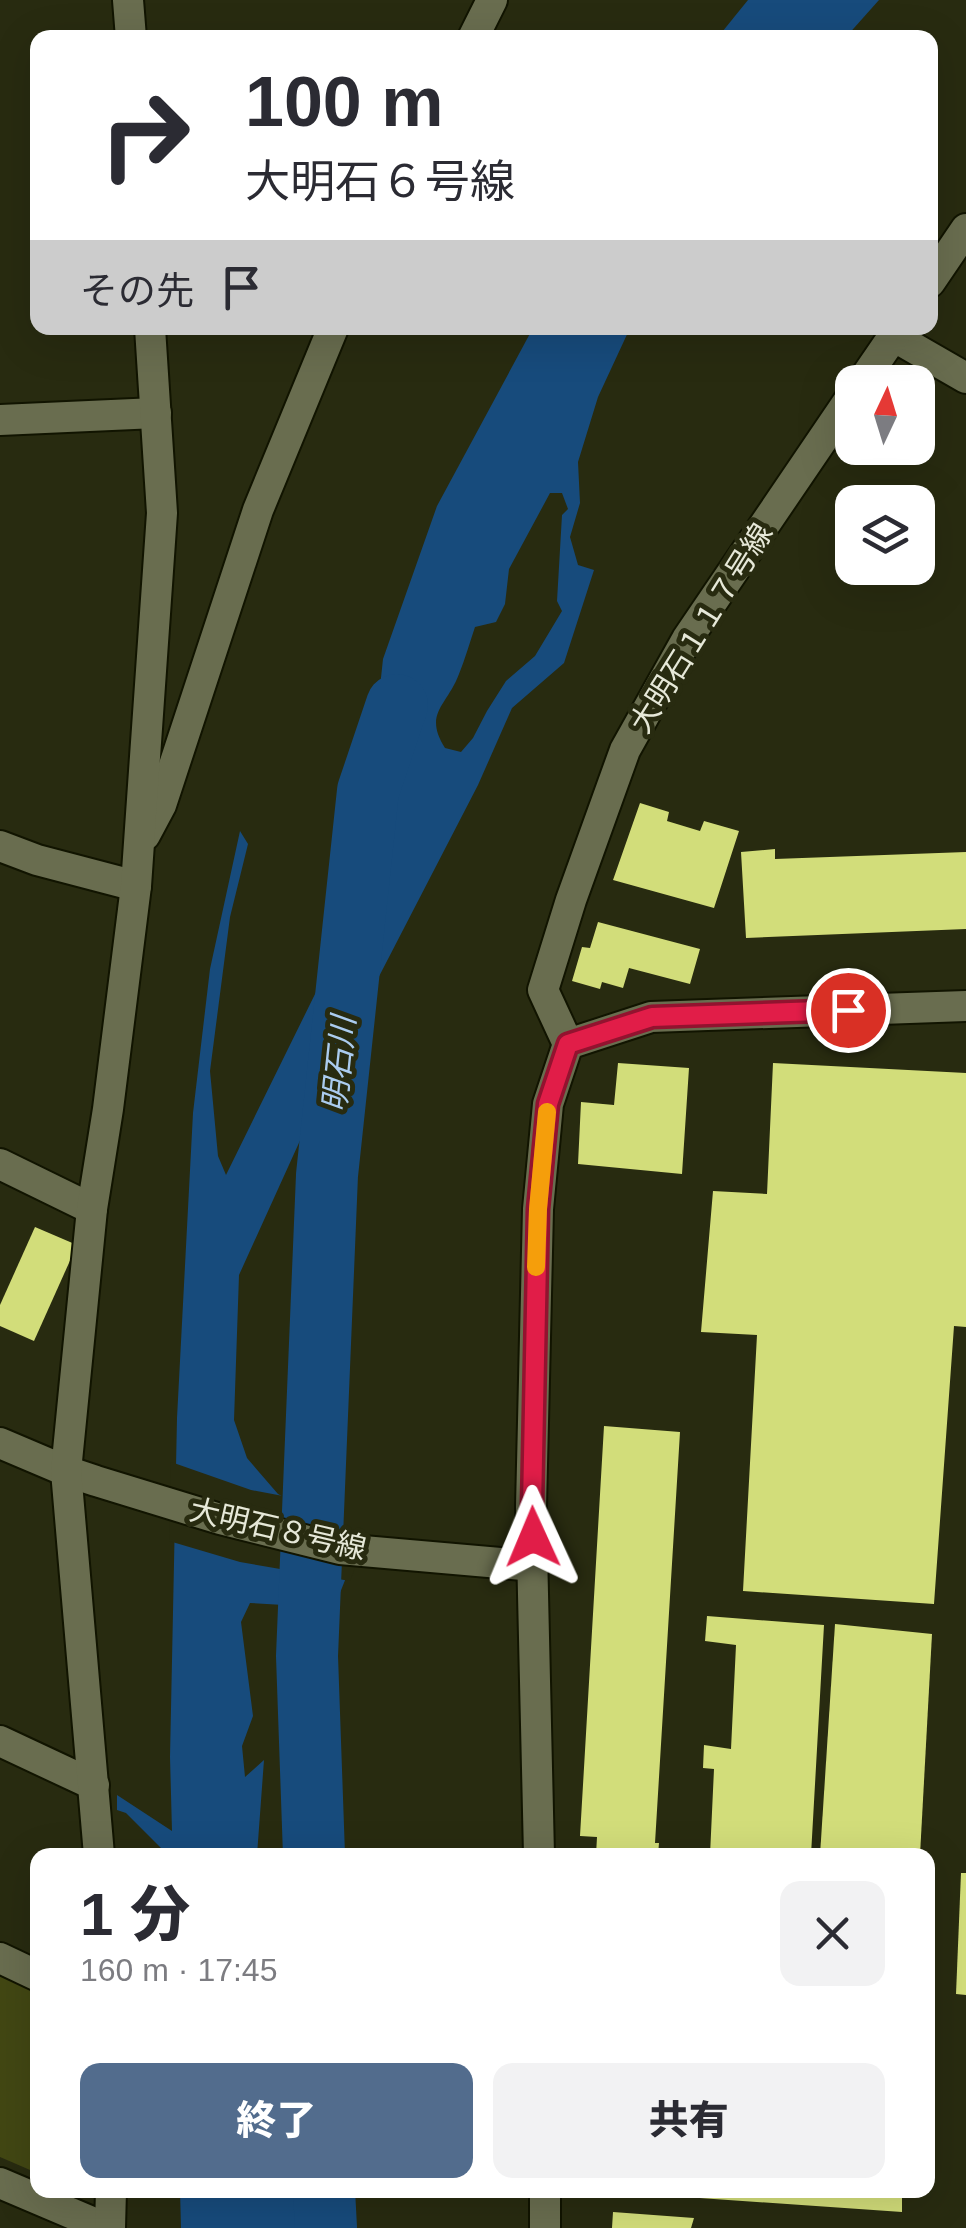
<!DOCTYPE html>
<html lang="ja">
<meta charset="utf-8">
<style>
body{margin:0;font-family:Helvetica,"Noto Sans JP",sans-serif;background:#f2f2f3;color:#2b2b33;height:100vh;display:flex;flex-direction:column;font-size:38px;white-space:nowrap}
*{box-sizing:border-box;margin:0}
p{font-size:32px;color:#7c7c81}
.icon{flex:none;width:55px;height:55px;fill:none;stroke:currentColor;stroke-width:2;stroke-linecap:round;stroke-linejoin:round}
.map{position:relative;flex:1;overflow:hidden}
.sheet{position:absolute;left:30px;top:1848px;width:905px;height:350px;display:flex;flex-direction:column;background:#fff;border-radius:20px;box-shadow:0 10px 40px #0002}
.sheet>*{flex:none}
.banner{position:absolute;left:30px;top:30px;width:908px;height:305px;border-radius:20px;box-shadow:0 10px 40px #0002;background:#fff;color:#2b2b33;overflow:hidden}
.needle{width:65px;rotate:4deg}
.controls{position:absolute;left:835px;top:365px;display:grid;gap:20px}
.controls a{display:grid;place-items:center;width:100px;height:100px;border-radius:20px;background:#fff;box-shadow:0 10px 40px #0002;font-size:50px}
.pin{position:absolute;display:grid;place-items:center;width:85px;height:85px;color:#fff;margin:-42px;border:5px solid #fff;border-radius:50%;box-shadow:0 2px 10px #0007}
.me{position:absolute;width:110px;margin:-55px;rotate:359deg;stroke-linejoin:round;filter:drop-shadow(0 0 8px #0008)}
.turn{display:flex;align-items:center;gap:35px;height:210px;padding:0 50px;font-size:45px}
.turn .icon{width:130px;height:130px;stroke-width:2.5}
.turn b{display:block;font-size:70px;line-height:85px}
.then{display:flex;align-items:center;height:95px;padding:0 50px;background:#0003;gap:20px;font-size:38px}
.round{display:grid;place-items:center;flex:none;width:105px;height:105px;border-radius:20px;background:#f2f2f3}
.headline{display:flex;align-items:center;justify-content:space-between;height:170px;padding:0 50px}
h1{font-size:60px;font-weight:800;line-height:75px}
.button{display:flex;gap:20px;margin-top:auto;padding:20px 50px}
.button a{flex:1;height:115px;border-radius:20px;background:#526c8d;color:#fff;font-size:40px;font-weight:800;line-height:115px;text-align:center}
.button a+a{background:#f2f2f3;color:#2b2b33}
.map>svg:first-child{display:block}
.green{fill:#424713}
.water{fill:#174b7c;fill-rule:evenodd}
.pier{fill:#282b10}
.lines{fill:none;stroke-linecap:round;stroke-linejoin:round}
.river{stroke:#174b7c;stroke-width:62}
.building{fill:#d2dd7a}
.minor-casing{stroke:#111400;stroke-width:34}
.minor{stroke:#696d4f;stroke-width:30}
.route-casing{stroke:#92132f;stroke-width:25}
.route{stroke:#e11d48;stroke-width:18}
.slow{stroke:#f59e0b;stroke-width:18}
.labels{text-anchor:middle;dominant-baseline:central;stroke-width:10;stroke-linejoin:round;paint-order:stroke}
.street-label{font-size:30px;fill:#e6e8d8;stroke:#282b10}
.water-label{font-size:32px;font-style:italic;fill:#abccef;stroke:#282b10}
</style>
<div class="map">
<svg width="966" height="2228" viewBox="0 0 966 2228">
<rect width="100%" height="100%" fill="#282b10"/>
<polygon class="green" points="0,1973 37,1991 37,2173 0,2157"/>
<g class="water">
<polygon points="748,0 879,0 846,37 718,37"/>
<path d="M533,328H630L598,397L578,462L580,503L570,537L578,565L594,570L564,663L512,708L478,785L342,1048L239,1275L234,1420L247,1458L278,1494L330,1522L355,1555L334,1608L250,1603L241,1622L253,1716L242,1746L245,1777L264,1760L257,1855H168L126,1813L117,1810V1795L172,1831L170,1757L177,1418L193,1113L210,969L240,831L248,844L230,917L210,1071L218,1156L226,1175L318,988L366,914L359,884L383,659L437,506ZM550,493H562L568,509L562,515L557,601L562,611L535,656L506,681L487,711L473,738L461,752L445,748C423,713 447,706 459,674C465,659 470,642 475,627L496,622L505,604L509,569Z"/>
<polygon points="180,2190 326,2190 319,2197 322,2228 181,2228"/>
</g>
<polygon class="pier" points="171,1462 251,1490 299,1499 332,1518 351,1533 360,1555 350,1581 240,1562 169,1541"/>
<g class="lines">
<g class="river">
<polyline points="314,1855 307,1656 327,1175 368,791 397,705"/>
<polyline points="324,2190 326,2228"/>
</g>
</g>
<g class="building">
<polygon points="640,803 669,812 667,821 700,831 704,821 739,831 714,908 613,880"/>
<polygon points="775,849 775,859 966,852 966,929 746,938 741,852"/>
<polygon points="598,922 700,949 690,984 629,968 623,988 602,982 600,989 572,981 582,947 590,948"/>
<polygon points="618,1063 689,1068 682,1174 578,1164 581,1102 614,1105"/>
<polygon points="773,1063 966,1073 966,1327 954,1326 934,1604 743,1591 757,1335 701,1332 713,1191 767,1194"/>
<polygon points="35,1227 77,1245 34,1341 0,1326 0,1305"/>
<polygon points="604,1426 680,1432 655,1843 659,1843 658,1855 596,1855 597,1837 580,1836"/>
<polygon points="707,1616 824,1625 811,1855 710,1855 714,1769 703,1768 704,1745 731,1749 736,1645 705,1641"/>
<polygon points="835,1624 932,1634 920,1855 820,1855"/>
<polygon points="961,1873 966,1873 966,1995 956,1994"/>
<polygon points="628,2190 902,2190 902,2212 628,2193"/>
<polygon points="613,2212 694,2218 691,2228 612,2228"/>
</g>
<g class="lines">
<defs>
<g id="minor">
<polyline points="128,0 131,38"/>
<polyline points="473,38 492,0"/>
<polyline points="930,282 966,229"/>
<polyline points="893,336 966,378"/>
<polyline points="862,382 899,328"/>
<polyline points="0,420 156,413"/>
<polyline points="145,835 161,805 258,510 333,328"/>
<polyline points="0,846 37,860 136,886"/>
<polyline points="568,1044 543,990 571,900 625,750 687,639 852,396"/>
<polyline points="0,1164 92,1209"/>
<polyline points="0,1443 66,1471 96,1481 220,1519 340,1549 534,1566"/>
<polyline points="0,1741 94,1785"/>
<polyline points="99,1855 66,1471 92,1209 108,1109 136,886 162,513 150,328"/>
<polyline points="539,1855 531,1507 538,1209 548,1104 568,1044 651,1017 966,1006"/>
<polyline points="0,1958 38,1976"/>
<polyline points="0,2183 106,2228"/>
<polyline points="545,2190 545,2228"/>
<polyline points="110,2228 111,2190"/>
</g>
</defs>
<use href="#minor" class="minor-casing"/>
<use href="#minor" class="minor"/>
</g>
<g class="lines">
<defs>
<polyline id="route" points="533,1537 532,1507 538,1209 548,1104 568,1044 652,1017 848,1010"/>
</defs>
<use href="#route" class="route-casing"/>
<use href="#route" class="route"/>
<polyline class="slow" points="536,1267 538,1209 547,1112"/>
</g>
<g class="labels">
<g class="street-label">
<text transform="translate(701 628) rotate(-58)">大明石１１７号線</text>
<text transform="translate(278 1529) rotate(13)">大明石８号線</text>
</g>
<g class="water-label">
<text transform="translate(339 1064) rotate(-84)">明石川</text>
</g>
</g>
</svg>
<div class="controls">
<a><svg class="needle" viewBox="-14 -14 28 28"><path d="M0-13l5 13h-10z" fill="#e53935"/><path d="M0 13l5-13h-10z" fill="#7c7c81"/></svg></a>
<a><svg class="icon" aria-label="layers" viewBox="0 0 24 24"><path d="M12 4l9 5-9 5-9-5zM3 14l9 5 9-5"/></svg></a>
</div>
<div class="pin" style="left:848px;top:1010px;background:#d93025"><svg class="icon" aria-label="arrive" viewBox="0 0 24 24"><path d="M6 21V4h12l-3 4 3 4H6"/></svg></div>
<svg class="me" style="left:533px;top:1537px" viewBox="-20 -20 40 40"><path d="M0-17L14 15 0 8-14 15z" fill="#e11d48" stroke="#fff" stroke-width="4"/></svg>
<div class="banner">
<div class="turn"><svg class="icon" aria-label="right" viewBox="0 0 24 24"><path d="M7 20v-9h11M14 6l5 5-5 5"/></svg><div><b>100 m</b>大明石６号線</div></div>
<div class="then">その先<svg class="icon" aria-label="arrive" viewBox="0 0 24 24"><path d="M6 21V4h12l-3 4 3 4H6"/></svg></div>
</div>
<section class="sheet">
<div class="headline"><div><h1>1 分</h1><p>160 m · 17:45</p></div><a class="round"><svg class="icon" aria-label="close" viewBox="0 0 24 24"><path d="M6 6l12 12M18 6L6 18"/></svg></a></div>
<div class="button"><a>終了</a><a>共有</a></div>
</section>
</div>
